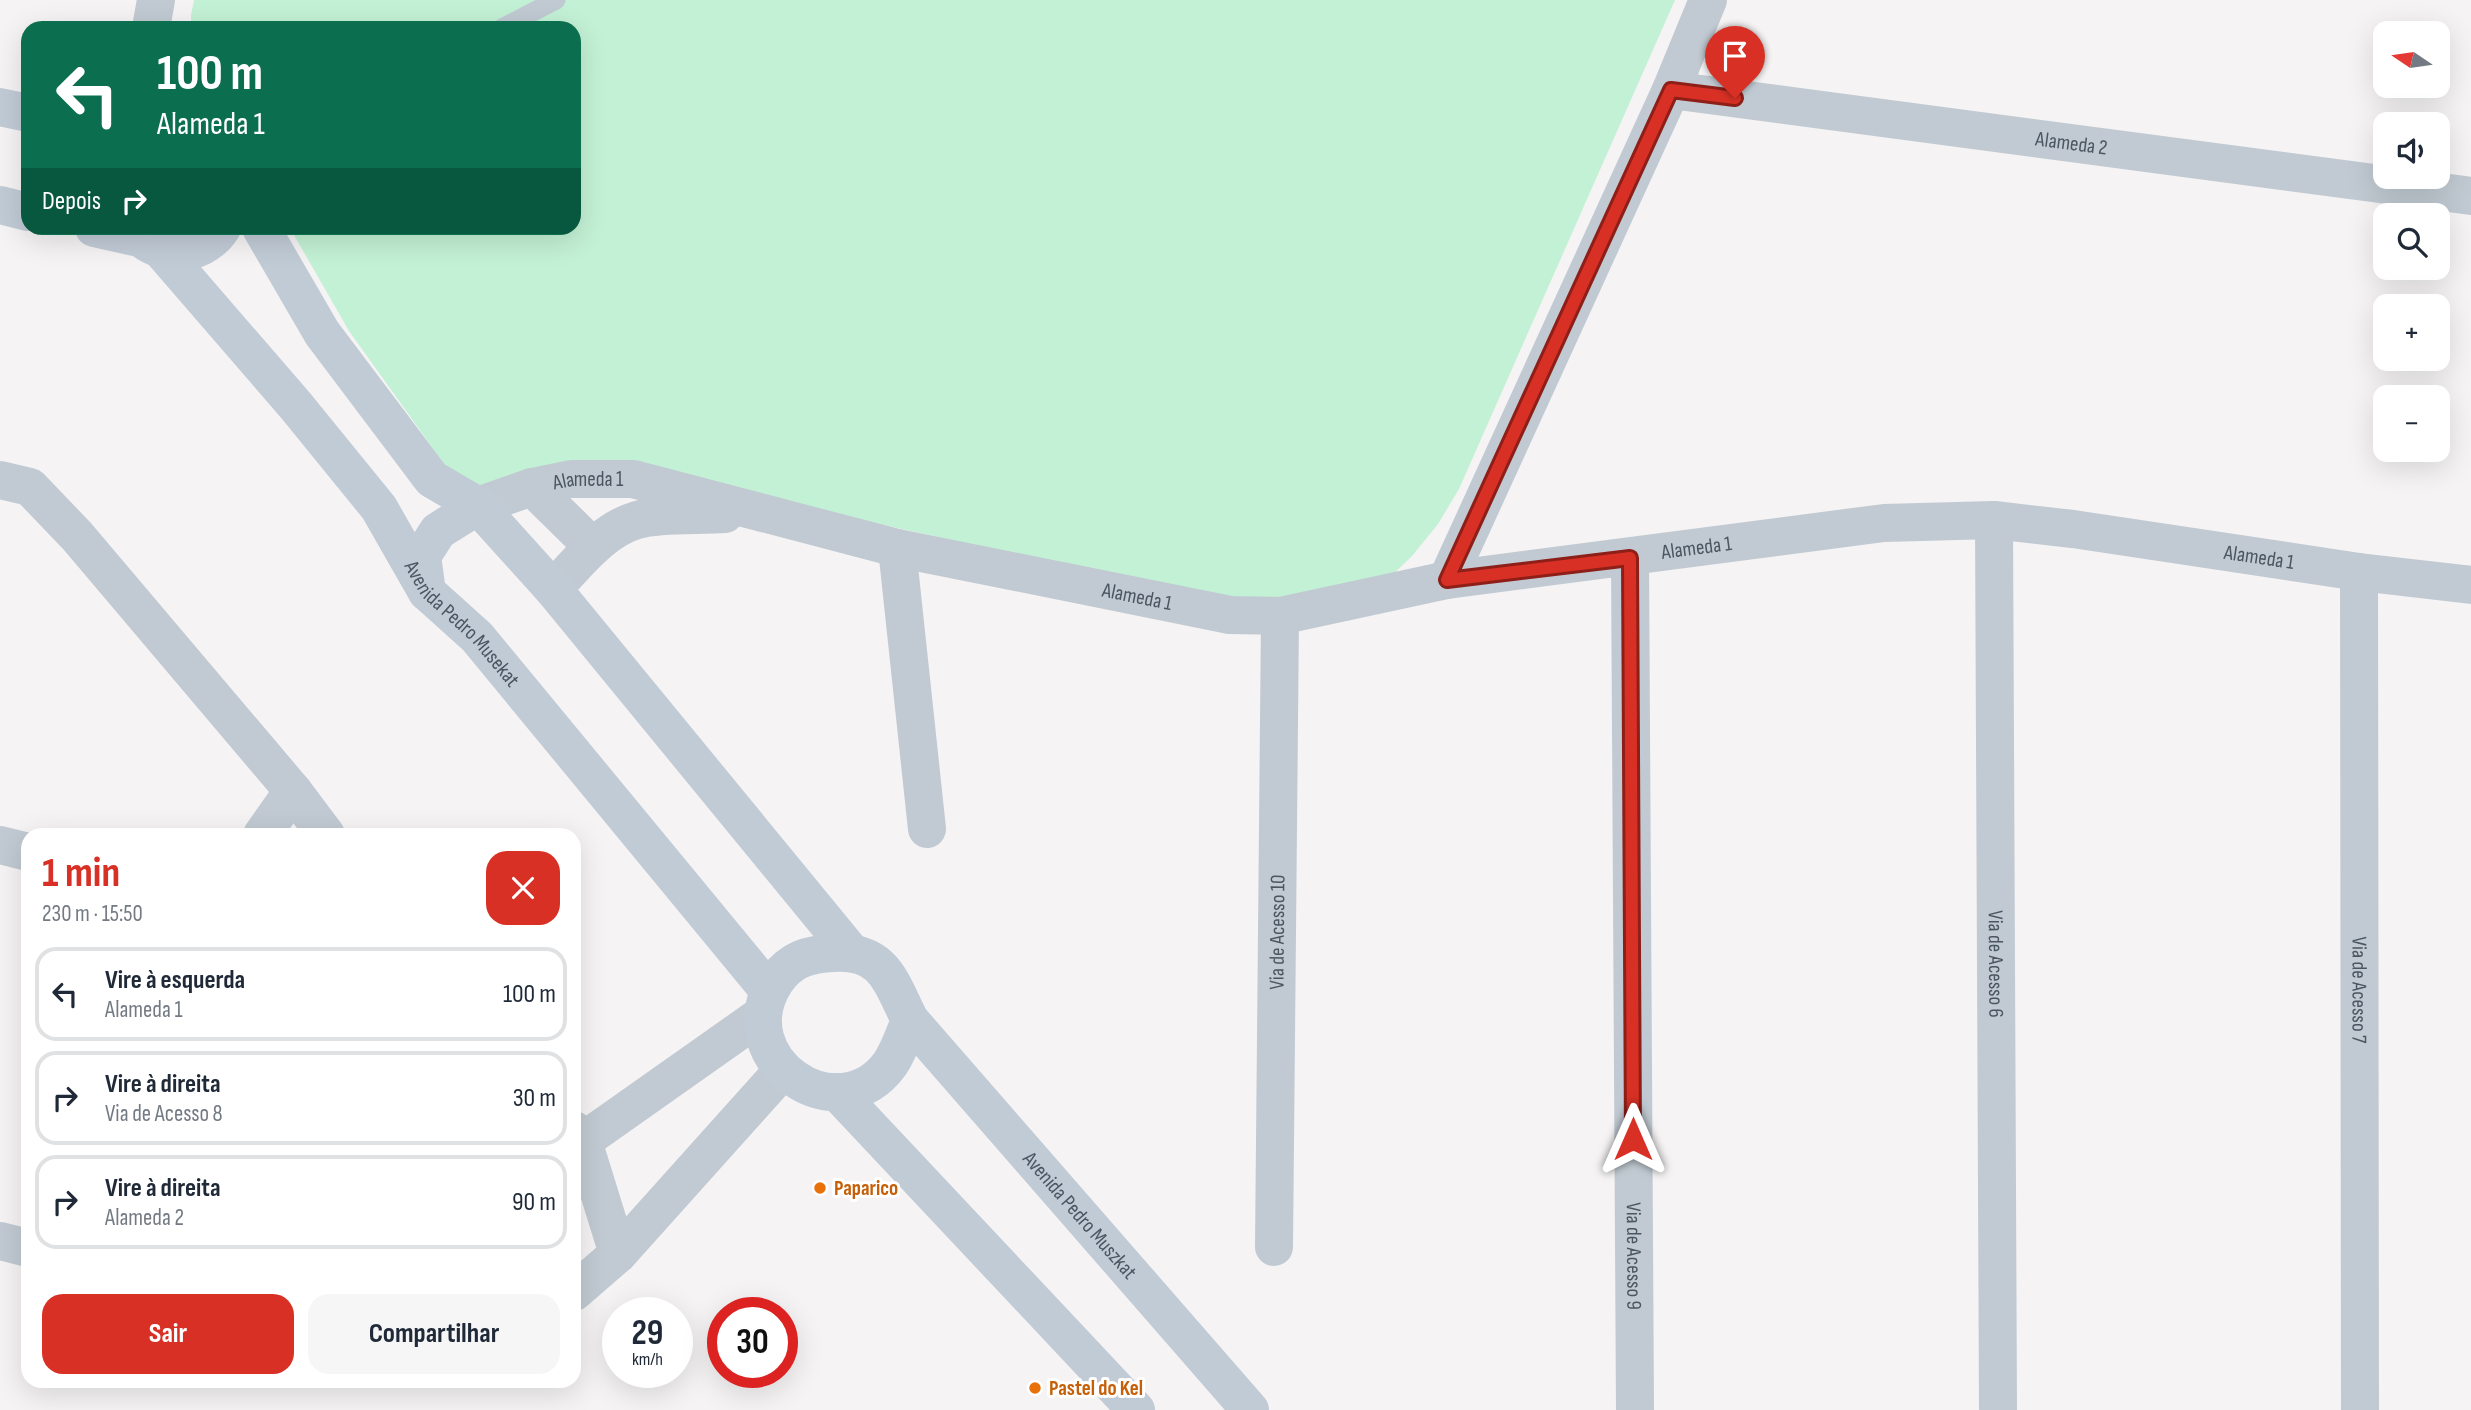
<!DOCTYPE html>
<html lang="pt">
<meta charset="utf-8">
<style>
body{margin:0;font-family:"Sofia Sans Condensed",sans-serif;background:#f6f6f7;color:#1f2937;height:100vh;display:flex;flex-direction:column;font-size:26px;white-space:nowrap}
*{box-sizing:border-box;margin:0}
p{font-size:23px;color:#747a83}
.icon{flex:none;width:38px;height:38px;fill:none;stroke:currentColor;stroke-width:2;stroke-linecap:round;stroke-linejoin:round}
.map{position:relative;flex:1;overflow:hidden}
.side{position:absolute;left:21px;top:828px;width:560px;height:560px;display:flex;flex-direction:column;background:#fff;border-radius:21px;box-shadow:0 7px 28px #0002}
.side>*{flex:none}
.top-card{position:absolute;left:21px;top:21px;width:560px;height:214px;border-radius:21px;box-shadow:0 7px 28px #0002;background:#0b6e4f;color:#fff;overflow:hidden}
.needle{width:46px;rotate:283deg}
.fabs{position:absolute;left:2373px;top:21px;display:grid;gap:14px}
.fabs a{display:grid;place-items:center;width:77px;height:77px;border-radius:14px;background:#fff;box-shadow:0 7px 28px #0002;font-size:35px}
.speed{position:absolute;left:602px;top:1297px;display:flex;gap:14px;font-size:35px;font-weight:700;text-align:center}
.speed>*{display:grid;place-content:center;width:91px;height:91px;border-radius:50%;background:#fff;box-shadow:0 7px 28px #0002;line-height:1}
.speed small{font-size:18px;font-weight:400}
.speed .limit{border:10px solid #d22;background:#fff;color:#111}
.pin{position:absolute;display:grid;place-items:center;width:60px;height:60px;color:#fff;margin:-72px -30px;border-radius:50% 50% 50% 0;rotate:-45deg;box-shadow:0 0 7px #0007}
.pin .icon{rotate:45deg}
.me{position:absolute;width:77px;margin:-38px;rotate:0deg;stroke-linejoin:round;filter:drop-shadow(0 0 5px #0008)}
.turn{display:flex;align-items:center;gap:24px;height:147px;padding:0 21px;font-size:32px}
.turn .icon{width:91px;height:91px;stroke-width:2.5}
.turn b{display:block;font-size:49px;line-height:60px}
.then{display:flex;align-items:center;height:66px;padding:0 21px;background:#0003;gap:14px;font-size:26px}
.round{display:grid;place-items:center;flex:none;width:74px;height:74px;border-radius:21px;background:#f6f6f7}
.head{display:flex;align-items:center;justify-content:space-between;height:119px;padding:0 21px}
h1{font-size:42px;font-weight:700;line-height:52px;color:#d93025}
.action{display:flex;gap:14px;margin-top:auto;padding:14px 21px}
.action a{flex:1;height:80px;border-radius:21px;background:#d93025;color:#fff;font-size:28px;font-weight:700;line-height:80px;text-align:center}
.action a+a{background:#f6f6f7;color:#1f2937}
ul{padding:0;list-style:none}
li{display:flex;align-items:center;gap:21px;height:94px;margin:0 14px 10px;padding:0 7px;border:4px solid #e0e1e3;border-radius:21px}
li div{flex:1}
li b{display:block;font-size:26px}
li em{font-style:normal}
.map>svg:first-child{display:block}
.green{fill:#c3f1d5}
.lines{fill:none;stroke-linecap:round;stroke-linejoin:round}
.lane{stroke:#c1cad2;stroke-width:19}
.street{stroke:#c1cad2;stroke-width:38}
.secondary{stroke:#c1cbd6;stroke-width:38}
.route-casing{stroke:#8d1f18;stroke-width:18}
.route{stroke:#d93025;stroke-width:12}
.food-dot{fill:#e8710a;stroke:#fff;stroke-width:2.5}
.labels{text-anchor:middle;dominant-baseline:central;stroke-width:6;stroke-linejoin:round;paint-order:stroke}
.street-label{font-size:21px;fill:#4a5661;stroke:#fff}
.food-label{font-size:21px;font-weight:bold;fill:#c56008;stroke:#fff;text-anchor:start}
</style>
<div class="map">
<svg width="2471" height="1410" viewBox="0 0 2471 1410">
<rect width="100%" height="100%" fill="#f5f3f3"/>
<polygon class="green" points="194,0 1675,0 1459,489 1438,524 1412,556 1383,584 1328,599 1218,599 654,474 482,495 452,475 349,331 290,228 574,228 574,28 191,28 191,15"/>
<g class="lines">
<polyline class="lane" points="502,28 556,0"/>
<g class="street">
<polyline points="151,28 156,0"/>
<path id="s1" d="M1671,90L2471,196"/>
<polyline points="0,480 30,487 77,536 293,791 326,835"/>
<polyline points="532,487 593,547"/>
<path id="s2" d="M478,506L532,487L571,479H633L897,548L1230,615L1280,616L1447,580L1884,523L1994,520L2073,529L2359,572L2471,585"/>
<path id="s3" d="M1994,520L1998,1410"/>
<polyline points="897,548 927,829"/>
<path id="s4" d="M1630,558L1635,1410"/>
<path id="s5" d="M2359,572L2360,1410"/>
<polyline points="1447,580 1671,90 1708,0"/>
<path d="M553,589C577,564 602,530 637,520C660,513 700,516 725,514"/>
<polyline points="262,835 293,791"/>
<polyline points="0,845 28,852"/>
<polyline points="574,1130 583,1141 618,1254"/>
<polyline points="583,1141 763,1014"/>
<polyline points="0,1241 28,1248"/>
<path id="s6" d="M1274,1247L1280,616"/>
<polyline points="574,1292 618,1254 783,1070"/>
</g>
<g class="secondary">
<polyline points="0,107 28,113"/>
<polyline points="0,205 28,212"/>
<polyline points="94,228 139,238"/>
<path d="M132,228C154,259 200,261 222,228"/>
<polyline points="261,228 322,333 432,479 478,506 553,589 851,952"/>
<path id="s7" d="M162,251L296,406L379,508L427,592L477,637L769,991"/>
<polyline points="427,592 422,556 438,531 478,506"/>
<path id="s8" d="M910,1020C904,1035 899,1051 890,1064C838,1135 726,1059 775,982C790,959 809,954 834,953C885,950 891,983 910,1020L1250,1410"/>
<polyline points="837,1092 1136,1410"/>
</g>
</g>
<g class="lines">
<defs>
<polyline id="route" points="1633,1139 1630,558 1447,580 1671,90 1735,98"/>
</defs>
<use href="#route" class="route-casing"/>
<use href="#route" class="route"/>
</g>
<g class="food-dot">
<circle cx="820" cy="1188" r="7"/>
<circle cx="1035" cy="1388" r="7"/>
</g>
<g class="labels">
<g class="street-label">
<text stroke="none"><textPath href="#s1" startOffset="404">Alameda 2</textPath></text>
<text stroke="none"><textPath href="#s2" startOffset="114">Alameda 1</textPath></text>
<text stroke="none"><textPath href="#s2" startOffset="1244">Alameda 1</textPath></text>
<text stroke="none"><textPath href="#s2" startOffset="1811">Alameda 1</textPath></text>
<text stroke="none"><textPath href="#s2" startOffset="677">Alameda 1</textPath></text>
<text stroke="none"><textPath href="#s7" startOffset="480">Avenida Pedro Musekat</textPath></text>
<text stroke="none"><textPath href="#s6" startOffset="315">Via de Acesso 10</textPath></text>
<text stroke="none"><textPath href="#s3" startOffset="444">Via de Acesso 6</textPath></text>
<text stroke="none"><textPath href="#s5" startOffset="418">Via de Acesso 7</textPath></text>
<text stroke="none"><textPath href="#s8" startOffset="704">Avenida Pedro Muszkat</textPath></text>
<text stroke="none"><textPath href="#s4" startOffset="698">Via de Acesso 9</textPath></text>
</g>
<g class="food-label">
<text x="834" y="1188">Paparico</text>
<text x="1049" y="1388">Pastel do Kel</text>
</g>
</g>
</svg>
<div class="fabs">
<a><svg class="needle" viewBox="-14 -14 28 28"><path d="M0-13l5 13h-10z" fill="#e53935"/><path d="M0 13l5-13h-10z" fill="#747a83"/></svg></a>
<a><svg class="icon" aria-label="sound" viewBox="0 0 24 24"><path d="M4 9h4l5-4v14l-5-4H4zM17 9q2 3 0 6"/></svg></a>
<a><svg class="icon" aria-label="search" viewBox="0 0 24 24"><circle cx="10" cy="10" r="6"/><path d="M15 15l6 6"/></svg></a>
<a>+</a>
<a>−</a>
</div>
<div class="speed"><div>29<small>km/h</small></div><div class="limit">30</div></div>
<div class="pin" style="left:1735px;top:98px;background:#d93025"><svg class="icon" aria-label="arrive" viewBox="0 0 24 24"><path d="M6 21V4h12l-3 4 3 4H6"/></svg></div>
<svg class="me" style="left:1633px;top:1139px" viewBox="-20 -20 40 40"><path d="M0-17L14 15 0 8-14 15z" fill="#d93025" stroke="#fff" stroke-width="4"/></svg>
<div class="top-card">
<div class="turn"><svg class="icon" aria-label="left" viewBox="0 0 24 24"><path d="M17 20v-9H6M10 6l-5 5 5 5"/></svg><div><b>100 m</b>Alameda 1</div></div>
<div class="then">Depois<svg class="icon" aria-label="right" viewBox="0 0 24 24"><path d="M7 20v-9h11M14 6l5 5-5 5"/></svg></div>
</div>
<section class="side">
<div class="head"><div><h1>1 min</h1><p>230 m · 15:50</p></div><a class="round" style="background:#d93025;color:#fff"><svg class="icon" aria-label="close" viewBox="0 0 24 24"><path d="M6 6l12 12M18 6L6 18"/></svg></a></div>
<ul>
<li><svg class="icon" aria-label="left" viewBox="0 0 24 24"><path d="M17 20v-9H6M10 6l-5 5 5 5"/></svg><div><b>Vire à esquerda</b><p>Alameda 1</p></div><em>100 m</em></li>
<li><svg class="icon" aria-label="right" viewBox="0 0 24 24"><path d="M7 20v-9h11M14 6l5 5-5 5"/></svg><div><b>Vire à direita</b><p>Via de Acesso 8</p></div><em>30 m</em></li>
<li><svg class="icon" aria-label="right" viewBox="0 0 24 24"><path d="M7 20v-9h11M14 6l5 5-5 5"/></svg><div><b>Vire à direita</b><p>Alameda 2</p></div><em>90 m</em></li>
</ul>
<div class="action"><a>Sair</a><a>Compartilhar</a></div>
</section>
</div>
